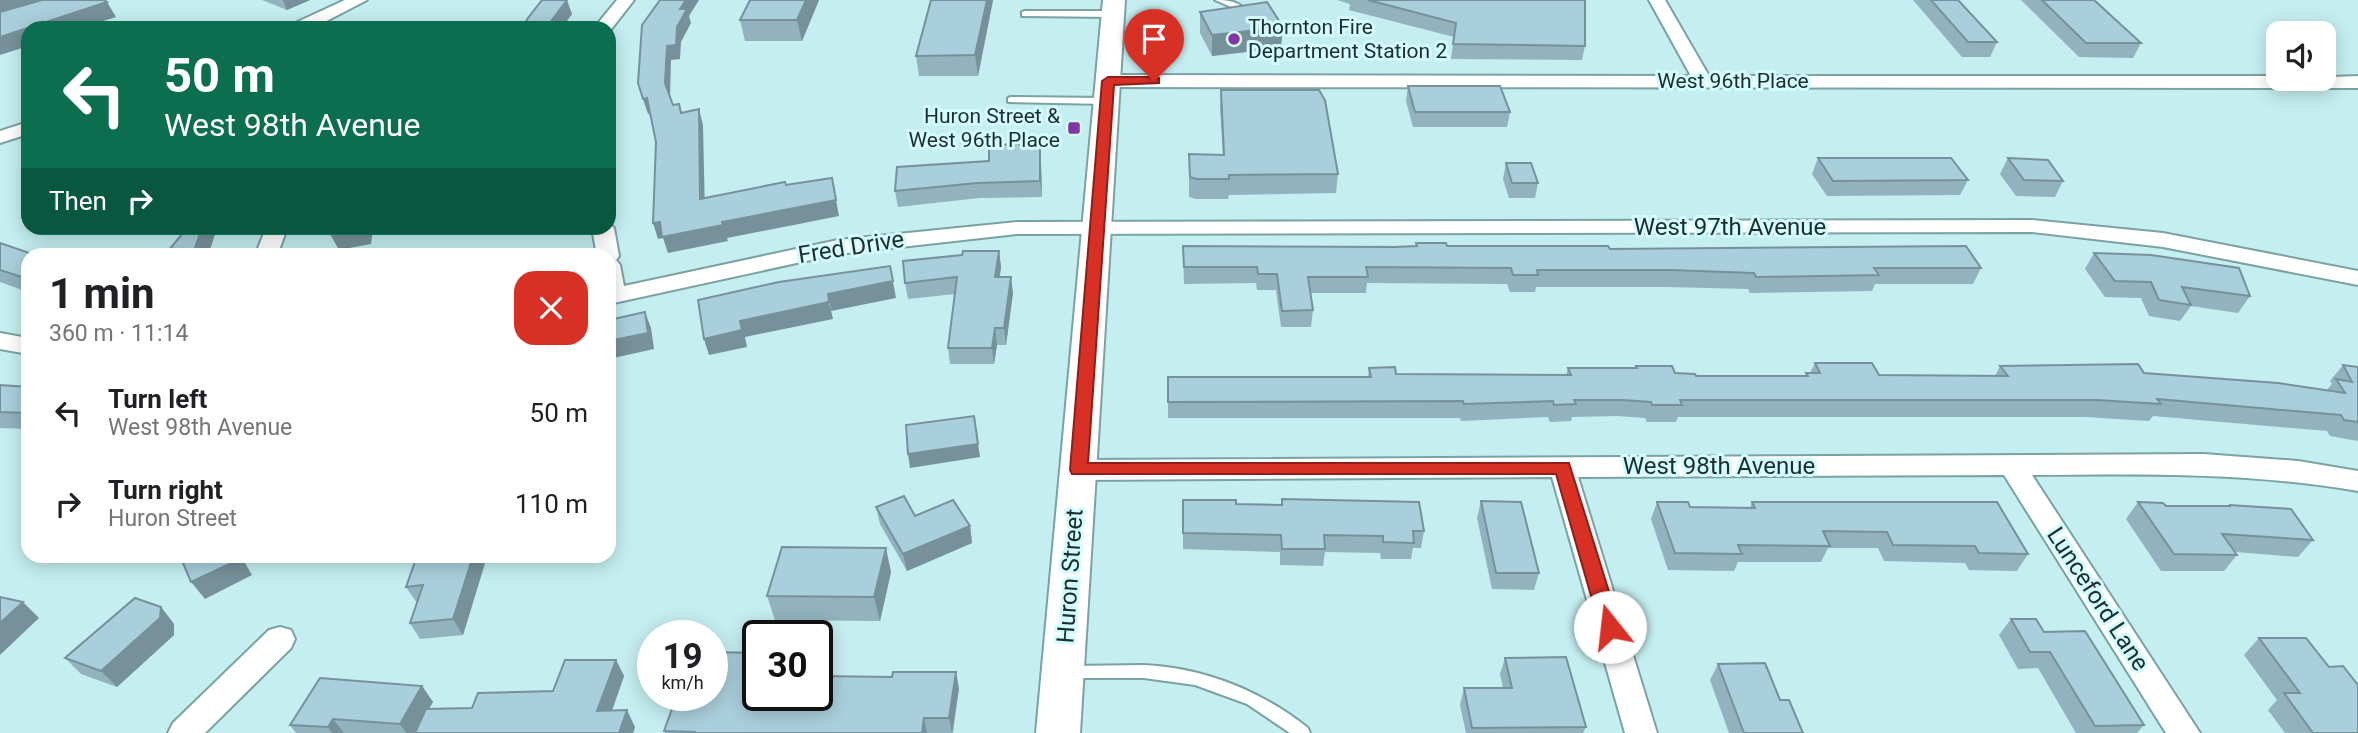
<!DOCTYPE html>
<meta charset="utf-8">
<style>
body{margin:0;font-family:Roboto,sans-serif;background:#f6f6f6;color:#202124;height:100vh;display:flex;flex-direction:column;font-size:26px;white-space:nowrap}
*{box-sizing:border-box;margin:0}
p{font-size:23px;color:#757577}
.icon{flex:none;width:38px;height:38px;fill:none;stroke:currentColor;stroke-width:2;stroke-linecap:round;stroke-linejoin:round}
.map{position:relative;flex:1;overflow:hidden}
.drawer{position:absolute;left:21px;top:248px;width:595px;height:315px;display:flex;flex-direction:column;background:#fff;border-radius:21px;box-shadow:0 4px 18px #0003}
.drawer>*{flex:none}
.guide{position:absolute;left:21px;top:21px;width:595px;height:214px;border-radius:21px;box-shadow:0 4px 18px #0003;background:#0b6e4f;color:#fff;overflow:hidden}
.tools{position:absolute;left:2266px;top:21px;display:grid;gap:14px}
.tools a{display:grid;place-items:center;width:70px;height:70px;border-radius:14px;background:#fff;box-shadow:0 4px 18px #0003;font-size:35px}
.speed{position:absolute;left:637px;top:620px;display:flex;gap:14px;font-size:35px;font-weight:700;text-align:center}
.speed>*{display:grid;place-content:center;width:91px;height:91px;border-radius:50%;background:#fff;box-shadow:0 4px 18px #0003;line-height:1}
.speed small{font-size:18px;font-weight:400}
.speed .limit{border:4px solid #111;border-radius:10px;background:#fff;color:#111}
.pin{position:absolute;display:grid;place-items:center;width:60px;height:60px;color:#fff;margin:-72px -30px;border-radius:50% 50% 50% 0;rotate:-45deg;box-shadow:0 0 7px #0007}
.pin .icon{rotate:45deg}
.me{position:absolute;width:77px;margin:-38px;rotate:344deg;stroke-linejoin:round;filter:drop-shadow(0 0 5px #0008)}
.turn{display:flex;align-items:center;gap:24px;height:147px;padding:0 28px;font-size:32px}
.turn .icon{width:91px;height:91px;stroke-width:2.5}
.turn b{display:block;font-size:49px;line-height:60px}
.then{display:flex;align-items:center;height:66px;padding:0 28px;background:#0003;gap:14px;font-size:26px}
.round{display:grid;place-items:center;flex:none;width:74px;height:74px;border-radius:21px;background:#f6f6f6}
.head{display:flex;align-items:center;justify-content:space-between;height:119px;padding:0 28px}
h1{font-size:42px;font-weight:700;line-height:52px}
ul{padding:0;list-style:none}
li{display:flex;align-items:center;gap:21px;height:91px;padding:0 28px}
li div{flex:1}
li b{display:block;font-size:26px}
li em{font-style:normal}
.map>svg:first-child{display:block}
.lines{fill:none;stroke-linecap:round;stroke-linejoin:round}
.service-casing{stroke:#7aa2a3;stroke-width:4}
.minor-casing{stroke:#7aa2a3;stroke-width:4}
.secondary-casing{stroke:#7aa2a3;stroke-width:4}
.service{fill:#fff;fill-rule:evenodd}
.minor{fill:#fff;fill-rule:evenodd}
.secondary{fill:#fff;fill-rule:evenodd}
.wall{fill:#92b2bd}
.shaded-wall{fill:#77919a}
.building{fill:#aacfdc;stroke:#77919a;stroke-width:2}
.route{fill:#d93025;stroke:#8d1f18;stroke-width:2}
.poi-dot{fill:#8536a6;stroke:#d2fcfd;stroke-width:2.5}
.labels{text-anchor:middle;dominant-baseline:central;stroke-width:6;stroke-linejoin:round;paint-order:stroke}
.far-poi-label{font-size:21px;fill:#1d2d2e;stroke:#d2fcfd;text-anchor:start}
.far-street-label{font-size:21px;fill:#1d2d2e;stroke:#d2fcfd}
.street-label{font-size:24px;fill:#1d2d2e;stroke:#d2fcfd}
</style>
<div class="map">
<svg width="2358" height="733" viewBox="0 0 2358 733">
<rect width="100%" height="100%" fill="#c5eef0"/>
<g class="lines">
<defs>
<g id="service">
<path d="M1215,0C1231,0 1242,2 1251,17L1244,19L1236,9Z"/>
<polygon points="1025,11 1114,11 1118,14 1114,17 1022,16 1022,12"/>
<polygon points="1011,97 1106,98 1111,101 1106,104 1008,102 1008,98"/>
<path d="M1144,665C1205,668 1261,691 1308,728L1310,733H1290L1247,704L1195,685L1144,678H1069L1064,677L1061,672L1064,667L1069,666Z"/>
</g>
<g id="minor">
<polygon points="345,0 367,0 313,28 290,28 293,24"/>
<polygon points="617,0 634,0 609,32 609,28 594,28"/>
<polygon points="1649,0 1665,0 1709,76 2278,76 2278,79 2358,76 2358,88 1108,87 1099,81 1108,75 1691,76"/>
<polygon points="28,122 28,134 0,143 0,131"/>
<polygon points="2032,220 2163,233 2358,271 2358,285 2163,247 2032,232 1017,234 838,254 609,304 609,256 597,256 592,228 609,228 609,223 614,228 619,256 616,260 620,265 624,286 838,240 1017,222"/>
<polygon points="266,228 287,228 277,256 255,256"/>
<polygon points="0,333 28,338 28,354 0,349"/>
<path d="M2203,454L2298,461L2358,471V491C2247,472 2144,474 2032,475L2200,733H2166L2004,475L1578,477L1657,733H1625L1552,477L1079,480L1070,477L1066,470L1070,463L1079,460Z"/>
<polygon points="280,627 291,630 295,639 291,648 205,733 168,733 173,723 269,630"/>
</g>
<polygon id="secondary" points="1103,0 1125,0 1080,733 1036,733"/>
</defs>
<use href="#service" class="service-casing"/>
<use href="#minor" class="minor-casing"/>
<use href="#secondary" class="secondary-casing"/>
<use href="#service" class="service"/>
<use href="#minor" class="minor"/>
<use href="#secondary" class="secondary"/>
</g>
<g class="wall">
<polygon points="262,0 310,0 287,10"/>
<polygon points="750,0 819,0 802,41 745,41 740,20"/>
<polygon points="993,0 978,76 919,76 916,56"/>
<polygon points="1337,0 1585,0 1585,46 1582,60 1451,59 1454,37 1349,10 1350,4"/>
<polygon points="1913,0 1958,0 1997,42 1990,57 1962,57"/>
<polygon points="2021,0 2094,0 2141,43 2133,58 2079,57"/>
<polygon points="1200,12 1281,48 1212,56 1200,33"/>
<polygon points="1408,86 1510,112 1507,127 1413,127 1406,101"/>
<polygon points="1221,90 1338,174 1336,193 1229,195 1228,199 1196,199 1189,197 1189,154 1223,155 1220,109"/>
<polygon points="1025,148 1041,163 1042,197 979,198 898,207 895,191"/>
<polygon points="1818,158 1968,180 1960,195 1827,196 1812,174"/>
<polygon points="2008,158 2063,181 2055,197 2016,196 2000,174"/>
<polygon points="1506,163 1538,183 1535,198 1509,198 1503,179"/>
<polygon points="0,243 28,256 28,292 0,282"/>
<polygon points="1416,243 1447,246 1610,249 1981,268 1973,284 1875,284 1872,291 1750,293 1748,289 1666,287 1536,287 1535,292 1510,292 1507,284 1367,283 1366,293 1310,293 1313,310 1311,327 1281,327 1276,290 1257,290 1256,283 1184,284 1183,246 1395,247 1416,246"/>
<polygon points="999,251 1001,267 1000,277 1013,293 1006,345 997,345 994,364 950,364 948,348 955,294 908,299 905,283"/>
<polygon points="2094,253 2250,296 2238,313 2191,306 2180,321 2149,316 2141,298 2105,297 2085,269"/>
<polygon points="1815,363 1879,375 1995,376 2000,366 2144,373 2326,391 2332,384 2330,381 2343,365 2358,367 2358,441 2330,436 2327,431 2153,416 2149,421 2086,417 1678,417 1676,422 1647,422 1645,418 1617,416 1572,417 1571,421 1550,422 1548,417 1461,421 1460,418 1168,418 1168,377 1368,377 1369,368 1396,374 1566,375 1568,368 1635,368 1636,366 1696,376 1805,376 1806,373 1810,373"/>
<polygon points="0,385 28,387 28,429 0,428"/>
<polygon points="1282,499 1424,531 1421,548 1413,548 1411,559 1381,559 1380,553 1325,552 1323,566 1280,565 1280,552 1183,549 1183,500 1236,504 1282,504"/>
<polygon points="1481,501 1539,573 1534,590 1492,589 1477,518"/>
<polygon points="1657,502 1690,507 1750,508 1752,502 2028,554 2017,571 1969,570 1965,563 1884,561 1878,548 1828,548 1821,562 1738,562 1734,571 1668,570 1651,519"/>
<polygon points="2138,502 2166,506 2228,506 2229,505 2313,540 2298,557 2236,552 2237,555 2224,571 2161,571 2126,519"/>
<polygon points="876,507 970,526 972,543 907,571 880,524"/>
<polygon points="417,556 482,556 485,563 463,635 420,639 410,623 417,603 406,587"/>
<polygon points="891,572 880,621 775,620 767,596"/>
<polygon points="161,607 174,624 174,635 117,687 81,674 65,658"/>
<polygon points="2011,619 2044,632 2144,725 2137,733 2076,733 2038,668 2018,669 1999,635"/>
<polygon points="2259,638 2329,667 2358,733 2285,733 2268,710 2277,700 2244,655"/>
<polygon points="1505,658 1586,727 1583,733 1466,733 1460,705 1464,688 1503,688 1500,674"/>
<polygon points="616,660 624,676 612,711 635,727 633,733 296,733 290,725 422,686 433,702 429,708 472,708 553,691"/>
<polygon points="1718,664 1780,700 1803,733 1729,733 1710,680"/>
<polygon points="959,688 953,733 665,733 664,731 758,695"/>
</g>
<g class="shaded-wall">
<polygon points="0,0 44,0 0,13"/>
<polygon points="283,0 310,0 287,10"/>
<polygon points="567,0 572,14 562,28 546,28"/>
<polygon points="686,0 699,0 689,16 691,23 681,42 680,59 671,60 670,98 665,83 667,46 677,27 680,9"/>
<polygon points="806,0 819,0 802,41 797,20"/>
<polygon points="987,0 993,0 978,76 975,55"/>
<polygon points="107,2 116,17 81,28 28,28"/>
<polygon points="1283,27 1281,48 1212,56 1212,35"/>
<polygon points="28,28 28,46 0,55 0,37"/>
<polygon points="647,98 652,113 648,114 643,99"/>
<polygon points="699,109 703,125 705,215 700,199"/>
<polygon points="1040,148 1041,163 1042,197 1040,181"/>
<polygon points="832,178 839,216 727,238 728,241 668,253 663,238 658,239 653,223 660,222 722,222"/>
<polygon points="202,228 217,228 208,256 192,256"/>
<polygon points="363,228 373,228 371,244 339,250 330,234"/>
<polygon points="999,251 1001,267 997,293 995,277"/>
<polygon points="890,266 896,298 831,311 828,294"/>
<polygon points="1011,277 1013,293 1006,345 1004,328"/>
<polygon points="829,302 833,319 745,337 747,347 709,355 704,339 740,321"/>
<polygon points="645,312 651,328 654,349 609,359 609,341"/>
<polygon points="995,328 997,345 994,364 992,348"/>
<polygon points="974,416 980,457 910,468 908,454"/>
<polygon points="970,526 972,543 907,571 903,554"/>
<polygon points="886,548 891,572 880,621 874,597"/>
<polygon points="238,556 259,556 245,563 252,575 205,599 191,582"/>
<polygon points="473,556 482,556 485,563 463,635 453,619"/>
<polygon points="23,602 39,618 0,655 0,623"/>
<polygon points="161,607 174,624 174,635 117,687 101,671"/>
<polygon points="616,660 624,676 606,727 597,711"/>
<polygon points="758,660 758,686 753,674"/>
<polygon points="956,672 959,688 952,733 949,718"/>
<polygon points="422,686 433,702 415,733 406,733 400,724"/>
<polygon points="627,710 635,727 633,733 619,733"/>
<polygon points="924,718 927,733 922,733"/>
<polygon points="333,719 344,733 332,733 328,727"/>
</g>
<g class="building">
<polygon points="42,0 104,0 107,2 0,37 0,12"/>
<polygon points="542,0 567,0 546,28 522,28 528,18"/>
<polygon points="660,0 686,0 680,9 687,9 677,27 676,45 667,46 665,83 673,105 679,104 681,113 699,109 700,199 785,182 786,185 832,178 836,200 722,222 723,225 662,237 660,222 653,223 656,142 647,98 643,99 638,83 642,25"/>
<polygon points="750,0 806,0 797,20 740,20"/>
<polygon points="931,0 987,0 975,55 916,56"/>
<polygon points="1368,0 1585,0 1585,46 1453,44 1456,23"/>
<polygon points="1931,0 1958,0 1997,42 1968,42"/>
<polygon points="2042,0 2094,0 2141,43 2086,43"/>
<polygon points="1267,2 1283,27 1212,35 1200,12"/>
<polygon points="1408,86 1500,86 1510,112 1415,112"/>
<polygon points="1221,90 1319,90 1325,100 1338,174 1229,175 1229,179 1197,179 1190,177 1189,154 1224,155"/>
<polygon points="1025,144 1025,148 1040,148 1040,181 977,183 895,191 897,167 989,161 989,145"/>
<polygon points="1818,158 1951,158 1968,180 1833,181"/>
<polygon points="2008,158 2048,160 2063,181 2024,180"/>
<polygon points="1506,163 1531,163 1538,183 1512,183"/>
<polygon points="187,228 202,228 192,256 164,256"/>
<polygon points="331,228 363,228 330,234"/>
<polygon points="0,243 38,256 28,256 28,279 0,270"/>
<polygon points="1416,243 1446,243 1447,246 1608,246 1610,249 1966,246 1981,268 1874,268 1879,275 1756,277 1754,273 1671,270 1537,270 1538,275 1513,275 1511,268 1366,267 1368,277 1308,277 1313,310 1282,311 1277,274 1258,274 1257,267 1184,267 1183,246 1395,247 1417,246"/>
<polygon points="963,251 999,251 995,277 1011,277 1004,328 995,328 992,348 948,348 957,277 905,283 903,261 962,255"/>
<polygon points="2094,253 2151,255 2239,268 2250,296 2182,287 2191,305 2159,300 2151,282 2115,281"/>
<polygon points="890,266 893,281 828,294 829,302 740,321 742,330 704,339 698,300 779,282"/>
<polygon points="645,312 648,333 609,341 609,320"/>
<polygon points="1815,363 1872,363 1879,375 2008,376 2000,366 2138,364 2144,373 2278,383 2345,393 2336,379 2352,382 2343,365 2358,367 2358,422 2344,420 2341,415 2157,399 2161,404 2097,400 1680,400 1682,405 1652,405 1651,402 1623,400 1574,400 1576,404 1554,405 1553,401 1464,404 1463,401 1168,402 1168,377 1371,377 1369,368 1395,367 1396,374 1571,375 1568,368 1637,368 1636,366 1672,366 1675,373 1695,374 1696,376 1808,376 1806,373 1820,373"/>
<polygon points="0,385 28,387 28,413 0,412"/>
<polygon points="974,416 978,444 908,454 906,425"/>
<polygon points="904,496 915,516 953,500 970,526 903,554 876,507"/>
<polygon points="1282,499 1419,502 1424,531 1413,531 1414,543 1383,542 1383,536 1324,535 1325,549 1282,549 1281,535 1183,533 1183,500 1236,500 1236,504 1282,505"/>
<polygon points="1481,501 1521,502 1539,573 1496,573"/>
<polygon points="1657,502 1688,502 1690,507 1755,508 1752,502 1997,502 2028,554 1979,553 1975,546 1893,545 1887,532 1823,531 1830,546 1738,545 1742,554 1675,553"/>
<polygon points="2138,502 2163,503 2166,506 2231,506 2229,505 2291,509 2313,540 2222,534 2237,555 2174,554"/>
<polygon points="782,547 886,548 874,597 767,596"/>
<polygon points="180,556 238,556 240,559 191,582"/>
<polygon points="417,556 473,556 453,619 410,623 423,585 406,587"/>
<polygon points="0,597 23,602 0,623"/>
<polygon points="135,598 161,607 160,618 101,671 65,658"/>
<polygon points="2011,619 2036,619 2044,632 2085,631 2144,725 2095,726 2050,652 2030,652"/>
<polygon points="2259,638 2306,638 2329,667 2343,666 2358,685 2358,733 2313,733 2284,693 2300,693"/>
<polygon points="712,652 758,653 758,660 753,674 758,674 758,695 817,695 817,676 892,677 893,672 956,672 949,718 924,718 922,733 695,733 695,732 664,731 677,695 712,695"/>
<polygon points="1566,657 1586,727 1472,728 1464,688 1512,688 1505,658"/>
<polygon points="565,660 616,660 597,711 627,710 619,733 415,733 426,709 472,708 478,693 553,691"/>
<polygon points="1765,663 1780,700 1789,700 1803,733 1744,733 1718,664"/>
<polygon points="320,678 422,686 400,724 333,719 328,727 290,725"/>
</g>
<polygon class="route" points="1154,77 1159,78 1159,83 1114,85 1088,463 1569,463 1620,627 1617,632 1610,635 1603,632 1600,627 1556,474 1072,474 1070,470 1102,81 1108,77"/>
<g class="poi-dot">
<circle cx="1234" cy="39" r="7"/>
<rect x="1067" y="121" width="14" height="14" rx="3.5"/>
</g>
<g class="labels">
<g class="far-poi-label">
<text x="1248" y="27">Thornton Fire<tspan x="1248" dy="24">Department Station 2</tspan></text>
<text x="1060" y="116" text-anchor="end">Huron Street &amp;<tspan x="1060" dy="24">West 96th Place</tspan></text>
</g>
<g class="far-street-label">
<text x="1733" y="81">West 96th Place</text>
</g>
<g class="street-label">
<text x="1730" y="227">West 97th Avenue</text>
<text transform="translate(851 247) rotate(-9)">Fred Drive</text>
<text x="1719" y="466">West 98th Avenue</text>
<text transform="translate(1070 576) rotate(-86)">Huron Street</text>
<text transform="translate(2098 599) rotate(57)">Lunceford Lane</text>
</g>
</g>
</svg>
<div class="tools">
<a><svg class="icon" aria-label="sound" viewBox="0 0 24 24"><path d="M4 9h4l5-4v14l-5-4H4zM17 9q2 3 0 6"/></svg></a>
</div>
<div class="speed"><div>19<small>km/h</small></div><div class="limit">30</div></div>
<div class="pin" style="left:1154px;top:81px;background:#d93025"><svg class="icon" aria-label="arrive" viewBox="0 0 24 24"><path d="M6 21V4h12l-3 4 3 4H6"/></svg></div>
<svg class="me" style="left:1610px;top:627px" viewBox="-20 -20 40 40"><circle r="19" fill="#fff"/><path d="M0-13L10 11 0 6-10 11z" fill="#d93025"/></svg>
<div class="guide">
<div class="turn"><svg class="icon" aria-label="left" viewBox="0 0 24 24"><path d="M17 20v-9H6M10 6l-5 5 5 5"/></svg><div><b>50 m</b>West 98th Avenue</div></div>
<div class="then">Then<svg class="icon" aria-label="right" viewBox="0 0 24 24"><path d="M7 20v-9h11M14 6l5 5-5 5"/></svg></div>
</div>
<section class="drawer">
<div class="head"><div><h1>1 min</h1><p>360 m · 11:14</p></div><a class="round" style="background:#d93025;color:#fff"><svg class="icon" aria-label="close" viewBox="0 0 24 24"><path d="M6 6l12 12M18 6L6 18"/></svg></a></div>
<ul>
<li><svg class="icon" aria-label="left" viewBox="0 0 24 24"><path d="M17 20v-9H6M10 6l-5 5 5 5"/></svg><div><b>Turn left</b><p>West 98th Avenue</p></div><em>50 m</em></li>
<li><svg class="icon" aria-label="right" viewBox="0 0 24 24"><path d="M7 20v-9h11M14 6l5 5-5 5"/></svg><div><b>Turn right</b><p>Huron Street</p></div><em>110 m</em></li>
</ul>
</section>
</div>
